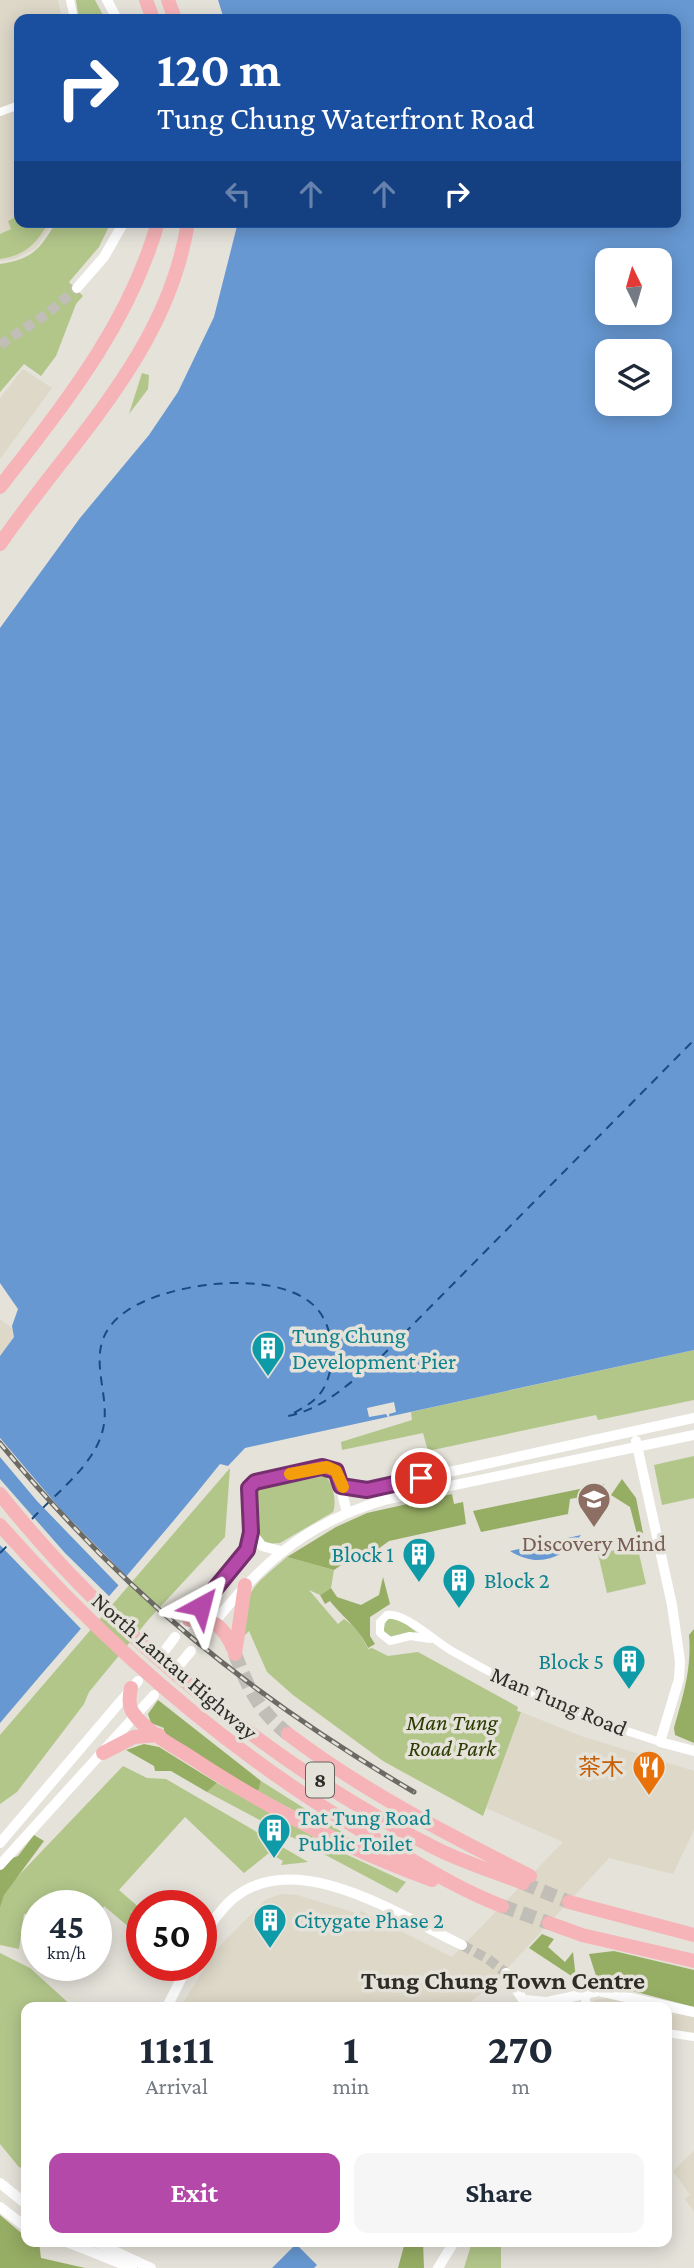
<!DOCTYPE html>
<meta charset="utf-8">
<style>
body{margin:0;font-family:"Crimson Pro","Noto Sans TC",serif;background:#f6f6f7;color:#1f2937;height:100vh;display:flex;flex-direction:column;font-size:26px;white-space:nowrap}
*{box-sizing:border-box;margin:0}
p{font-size:23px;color:#747a83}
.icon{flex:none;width:38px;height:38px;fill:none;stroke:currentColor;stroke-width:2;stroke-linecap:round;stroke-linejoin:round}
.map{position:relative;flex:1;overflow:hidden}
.side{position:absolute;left:21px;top:2002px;width:651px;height:245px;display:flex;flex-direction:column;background:#fff;border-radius:14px;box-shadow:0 4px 18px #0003}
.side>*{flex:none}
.banner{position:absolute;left:14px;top:14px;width:667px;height:214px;border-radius:14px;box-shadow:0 4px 18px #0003;background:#1a4fa0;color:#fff;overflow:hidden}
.needle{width:46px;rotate:355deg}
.controls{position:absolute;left:595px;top:248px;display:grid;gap:14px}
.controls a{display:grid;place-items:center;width:77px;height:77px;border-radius:14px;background:#fff;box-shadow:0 4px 18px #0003;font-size:35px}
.speed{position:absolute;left:21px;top:1890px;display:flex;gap:14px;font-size:35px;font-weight:700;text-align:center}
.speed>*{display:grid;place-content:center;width:91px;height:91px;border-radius:50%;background:#fff;box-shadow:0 4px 18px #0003;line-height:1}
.speed small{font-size:18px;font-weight:400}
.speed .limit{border:10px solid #d22;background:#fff;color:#111}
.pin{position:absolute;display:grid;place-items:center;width:60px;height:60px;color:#fff;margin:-30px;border:4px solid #fff;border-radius:50%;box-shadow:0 2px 7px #0007}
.me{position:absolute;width:77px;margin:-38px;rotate:38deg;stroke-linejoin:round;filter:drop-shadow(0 0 5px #0008)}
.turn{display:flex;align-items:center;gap:24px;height:147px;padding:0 28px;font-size:32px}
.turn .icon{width:91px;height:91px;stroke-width:2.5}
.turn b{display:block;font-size:49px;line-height:60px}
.lanes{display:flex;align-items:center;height:66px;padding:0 28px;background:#0003;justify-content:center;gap:35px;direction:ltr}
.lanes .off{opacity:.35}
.eta{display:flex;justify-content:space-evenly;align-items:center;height:119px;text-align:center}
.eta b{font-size:42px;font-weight:700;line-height:49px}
.primary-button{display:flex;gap:14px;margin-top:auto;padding:14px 28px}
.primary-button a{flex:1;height:80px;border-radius:14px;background:#b549a9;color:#fff;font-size:28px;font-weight:700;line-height:80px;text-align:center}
.primary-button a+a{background:#f6f6f7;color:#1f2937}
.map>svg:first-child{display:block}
.built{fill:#ddd8c8}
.green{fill:#b2c68a}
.forest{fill:#96ad64}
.water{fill:#6798d2;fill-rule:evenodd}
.pier{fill:#e4e2d9}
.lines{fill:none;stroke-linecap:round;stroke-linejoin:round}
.ferry{stroke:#194b81;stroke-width:2;stroke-dasharray:9 7;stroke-linecap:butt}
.secondary-tunnel{stroke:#c0beb6;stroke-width:10;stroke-dasharray:10 5;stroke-linecap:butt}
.highway-tunnel{stroke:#c0beb6;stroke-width:14;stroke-dasharray:14 7;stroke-linecap:butt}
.street{stroke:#fff;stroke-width:8}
.secondary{stroke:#fff;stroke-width:10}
.highway{stroke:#f7b4b8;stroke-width:14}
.rail-casing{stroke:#6b6a65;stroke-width:5}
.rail{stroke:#e4e2d9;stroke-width:2.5;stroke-dasharray:8;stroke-linecap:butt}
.route-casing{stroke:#762f6e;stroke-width:18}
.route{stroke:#b549a9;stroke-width:12}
.slow{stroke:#f59e0b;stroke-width:12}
.labels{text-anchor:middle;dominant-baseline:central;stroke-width:7;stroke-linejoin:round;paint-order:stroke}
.shield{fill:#e4e2d9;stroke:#65635e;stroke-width:2}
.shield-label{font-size:21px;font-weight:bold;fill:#2e2d2a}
.culture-label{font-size:23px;fill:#0d838f;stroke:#e4e2d9;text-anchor:start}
.education-label{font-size:23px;fill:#785e54;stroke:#e4e2d9}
.street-label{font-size:23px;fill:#2e2d2a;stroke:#e4e2d9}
.park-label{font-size:23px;font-style:italic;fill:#2e3c03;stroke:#e4e2d9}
.food-label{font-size:23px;fill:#c56008;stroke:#e4e2d9;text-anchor:end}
.quarter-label{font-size:26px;font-weight:bold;fill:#2e2c25;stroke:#e4e2d9}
</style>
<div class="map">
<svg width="694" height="2268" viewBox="0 0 694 2268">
<rect width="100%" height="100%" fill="#e4e2d9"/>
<g class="built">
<polygon points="0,0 58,0 62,19 19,19 19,222 53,222 36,248 15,259 0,261"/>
<polygon points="23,369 52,388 0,459 0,398"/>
<polygon points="0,1319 14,1330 14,1337 0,1356"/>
<polygon points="521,1712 581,1736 694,1771 694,1830 673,1874 609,1858 495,1982 465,2007 191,2007 183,2003 215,1951 265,1900 281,1894 297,1895 359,1914 361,1911 452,1957 563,1842 486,1808"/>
<polygon points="607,1998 626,2003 642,2007 600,2007 594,2000"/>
<polygon points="667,2012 694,2017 694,2033 667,2029"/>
<polygon points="694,2151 694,2211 685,2199 690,2195 673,2171"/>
</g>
<g class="green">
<polygon points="76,0 95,0 105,19 79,19"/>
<path d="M19,215V222H49C36,244 26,255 0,259V234L11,229L8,221Z"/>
<path d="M56,222H111L99,247L69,282L83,296L76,304L56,356L41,376L24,364L0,392V264C33,259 40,249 56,222Z"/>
<polygon points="142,373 149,375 148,389 129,414"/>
<polygon points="694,1350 694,1400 598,1420 596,1415 428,1451 423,1433 342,1450 341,1442 412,1420 411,1412"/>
<polygon points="694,1456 694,1498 662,1505 654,1465"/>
<polygon points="230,1468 225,1537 149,1619 89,1692 84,1704 17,1792 0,1804 0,1735"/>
<path d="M325,1476C333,1483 337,1502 333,1512L280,1543L265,1544L256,1533L255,1493L259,1489Z"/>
<polygon points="637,1545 646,1584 607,1593 598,1554"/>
<path d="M287,1557L334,1570L331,1588L320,1595L309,1590L338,1624L344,1619L358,1629L368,1649L372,1648L388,1656L418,1652L518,1707L517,1711L521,1712L483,1816L383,1761L293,1695L267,1672L249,1631L242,1638C245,1589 251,1588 287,1557Z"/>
<polygon points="387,1618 399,1619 416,1632 390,1639 383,1632"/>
<polygon points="123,1766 147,1778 166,1779 308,1862 281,1865 283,1861 269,1853 244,1873 185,1817 119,1890 142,1910 142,1919 128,1909 142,1921 142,1938 104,1906 96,1924 96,1906 37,1906 37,1916 24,1914 19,1949 0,1945 0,1895"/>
<polygon points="261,1781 345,1834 346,1837 258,1792"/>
<polygon points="217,1783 341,1852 406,1882 397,1893 207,1792"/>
<polygon points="0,1953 30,1968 73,2007 26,2007 26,2170 19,2167 0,2144"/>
<polygon points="472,2242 501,2242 501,2268 464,2268"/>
</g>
<g class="forest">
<polygon points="622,1479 636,1498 643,1533 637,1534 630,1507 611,1495"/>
<polygon points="604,1484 601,1493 570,1499 568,1514 481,1532 473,1511"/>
<polygon points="452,1494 454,1504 463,1502 466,1524 389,1541 370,1555 353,1557 334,1570 287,1557 336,1527 367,1513"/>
<path d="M383,1577L390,1604L370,1617V1636L375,1644L368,1648C358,1626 345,1620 330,1601L325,1604L320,1595L331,1588L337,1597L361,1605L379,1595Z"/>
<path d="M694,1629V1743L675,1735L674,1728C683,1696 692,1668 689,1635Z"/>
<polygon points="158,1700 261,1781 258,1792 163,1734 164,1728 151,1723 148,1714"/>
<polygon points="144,1744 159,1747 217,1783 207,1792 171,1771 155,1771 154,1766 126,1750"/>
<polygon points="34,1835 44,1841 4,1895 0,1907 0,1863 18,1856"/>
<polygon points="542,1934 554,1939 548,1947 565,1962 573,1952 576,1979 529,1948"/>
<polygon points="614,1951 694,1970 694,2007 598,1982 589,1954"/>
<polygon points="0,2215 26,2237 26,2242 39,2242 41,2258 85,2268 0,2268"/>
<polygon points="405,2242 423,2242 424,2268 398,2268"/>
</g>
<g class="water">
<path d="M218,0H694V1350L245,1448L228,1466L220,1464C149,1553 73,1636 0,1723V1356L14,1337L12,1326L18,1309L0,1283V628L80,518L149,435L178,392L214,317L238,222H676V19H224ZM607,261H660V313H607ZM607,352H660V404H607Z"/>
<path d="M581,1535C562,1560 537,1568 510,1551Z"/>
<polygon points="296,2244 317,2265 314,2268 272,2268"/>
</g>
<g class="pier">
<polygon points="394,1402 396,1412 389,1414 390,1420 386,1414 369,1417 367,1408"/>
<polygon points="0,1438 62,1511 129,1579 122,1589 37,1501 0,1457"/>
<polygon points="0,1479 65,1553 113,1600 84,1632 0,1545"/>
</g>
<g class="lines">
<g class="ferry">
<path d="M32,1519C55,1494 92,1467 102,1433C115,1391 75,1345 128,1310C169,1283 270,1269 311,1303C335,1322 338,1366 322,1391C314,1403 301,1409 288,1416C324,1409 349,1383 377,1361L694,1040"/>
<polyline points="0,1553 9,1544"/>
</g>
<g class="secondary-tunnel">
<polyline points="0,345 48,313 77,288"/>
<polyline points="462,1945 488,1959 506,1973"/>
</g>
<g class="highway-tunnel">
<path d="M235,1654C248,1688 259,1711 288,1734"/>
<polyline points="523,1883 569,1902"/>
<polyline points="502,1906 549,1923"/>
</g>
<g class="street">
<polyline points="70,0 74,19"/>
<polyline points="0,112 19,105"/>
<path d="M430,1639L410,1636L390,1641L380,1633V1622L387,1615C403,1611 436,1642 452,1651C519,1690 586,1719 660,1742"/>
<polyline points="588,1993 585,2001 590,2007"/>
<polyline points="667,2033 694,2037"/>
</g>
<g class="secondary">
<polyline points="107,0 117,19"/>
<polyline points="77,288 104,257 124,222"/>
<polyline points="636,1441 672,1605 680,1661 679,1679 660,1742 694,1751"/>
<polyline points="341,1486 367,1490 694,1418"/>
<polyline points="251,1532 262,1546 280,1551"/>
<polyline points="183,1628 247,1550 251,1532 249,1488 255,1482 322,1467 332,1469 339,1479 347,1513"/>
<path d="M199,1641C255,1571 298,1524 388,1499L694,1435"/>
<polyline points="166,1649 175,1637"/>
<polyline points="181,1663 191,1651"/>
<polyline points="0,1843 138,1681"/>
<polyline points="0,1865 154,1695"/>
<path d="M201,1938C211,1924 221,1908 235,1897C299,1847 402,1917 462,1945"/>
<polyline points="506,1973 527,2006"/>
<polyline points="524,2000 547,2002 599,1991 694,2012"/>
<polyline points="167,2007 188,1965"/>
<polyline points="0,2183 26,2204"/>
<polyline points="0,2207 26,2227"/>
<polyline points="67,2242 132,2268"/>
<polyline points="95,2242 151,2268"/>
<polyline points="438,2268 454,2242"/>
</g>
<g class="highway">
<polyline points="146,0 153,19"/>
<polyline points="168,0 175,19"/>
<path d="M0,487C64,404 129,325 158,222"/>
<path d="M0,544C71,441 168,352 188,222"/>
<path d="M0,1494C112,1635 278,1770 439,1850C466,1863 495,1872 523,1883"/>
<path d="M0,1525C110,1650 239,1761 384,1844C424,1867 458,1889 502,1906"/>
<path d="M189,1620C213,1615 225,1629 234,1650"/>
<polyline points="235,1654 245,1585"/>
<path d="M131,1688C129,1697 128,1707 134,1714C146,1731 171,1745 189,1756C264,1806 347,1849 432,1880"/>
<path d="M288,1734C363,1791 447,1834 530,1876"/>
<polyline points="103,1753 134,1737 159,1735"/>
<polyline points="569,1902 694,1935"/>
<polyline points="549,1923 582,1935 694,1961"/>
</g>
<defs>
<path id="rail" d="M0,1443C122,1592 249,1695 414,1792"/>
</defs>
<use href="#rail" class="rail-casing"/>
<use href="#rail" class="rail"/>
</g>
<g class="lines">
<defs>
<polyline id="route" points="201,1606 247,1550 251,1532 249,1488 255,1482 322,1467 336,1471 341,1486 367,1490 421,1478"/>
</defs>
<use href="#route" class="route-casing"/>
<use href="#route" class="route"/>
<polyline class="slow" points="290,1474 327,1467 336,1471 343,1487"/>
</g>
<defs>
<symbol id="building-pin" viewBox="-11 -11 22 30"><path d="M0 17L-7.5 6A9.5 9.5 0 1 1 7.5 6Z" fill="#0f9aa8" stroke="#e4e2d9"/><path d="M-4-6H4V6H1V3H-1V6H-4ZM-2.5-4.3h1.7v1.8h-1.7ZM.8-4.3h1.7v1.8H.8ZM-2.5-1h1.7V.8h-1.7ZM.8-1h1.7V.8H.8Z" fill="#fff"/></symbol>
<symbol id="school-pin" viewBox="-11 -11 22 30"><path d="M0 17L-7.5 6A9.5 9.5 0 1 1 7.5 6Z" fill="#8d6e63" stroke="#e4e2d9"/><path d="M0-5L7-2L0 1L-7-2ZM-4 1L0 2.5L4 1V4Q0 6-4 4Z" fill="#fff"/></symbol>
<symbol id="restaurant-pin" viewBox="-11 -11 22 30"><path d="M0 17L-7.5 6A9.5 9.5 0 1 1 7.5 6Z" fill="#e8710a" stroke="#e4e2d9"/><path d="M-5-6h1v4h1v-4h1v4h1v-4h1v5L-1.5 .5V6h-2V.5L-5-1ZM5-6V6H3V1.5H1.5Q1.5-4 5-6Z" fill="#fff"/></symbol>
</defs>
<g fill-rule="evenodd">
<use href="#building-pin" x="249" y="1329" width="38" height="52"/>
<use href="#school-pin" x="575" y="1480" width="38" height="52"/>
<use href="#building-pin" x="400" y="1535" width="38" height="52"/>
<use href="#building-pin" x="440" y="1561" width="38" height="52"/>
<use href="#building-pin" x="610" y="1642" width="38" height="52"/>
<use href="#restaurant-pin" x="630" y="1748" width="38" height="52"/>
<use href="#building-pin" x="255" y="1811" width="38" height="52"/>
<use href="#building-pin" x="251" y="1901" width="38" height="52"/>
</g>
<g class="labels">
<rect class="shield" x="306" y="1762.5" width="28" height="35" rx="5"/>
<g class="shield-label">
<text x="320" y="1780">8</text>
</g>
<g class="culture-label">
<text x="292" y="1335">Tung Chung<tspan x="292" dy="26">Development Pier</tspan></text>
<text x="394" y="1554" text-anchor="end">Block 1</text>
<text x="484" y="1580">Block 2</text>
<text x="604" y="1661" text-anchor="end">Block 5</text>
<text x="298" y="1817">Tat Tung Road<tspan x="298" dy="26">Public Toilet</tspan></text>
<text x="294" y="1920">Citygate Phase 2</text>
</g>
<g class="education-label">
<text x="594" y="1543">Discovery Mind</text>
</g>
<g class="street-label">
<text transform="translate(175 1666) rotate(41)">North Lantau Highway</text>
<text transform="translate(559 1701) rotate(23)">Man Tung Road</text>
</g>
<g class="park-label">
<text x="452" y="1722">Man Tung<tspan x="452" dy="26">Road Park</tspan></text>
</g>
<g class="food-label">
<text x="624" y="1767">茶木</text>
</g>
<g class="quarter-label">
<text x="503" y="1980">Tung Chung Town Centre</text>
</g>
</g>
</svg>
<div class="controls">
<a><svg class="needle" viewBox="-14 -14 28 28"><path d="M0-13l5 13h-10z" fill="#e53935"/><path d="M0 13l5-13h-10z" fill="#747a83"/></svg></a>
<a><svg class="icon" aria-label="layers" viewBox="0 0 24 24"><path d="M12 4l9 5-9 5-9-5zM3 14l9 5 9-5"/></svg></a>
</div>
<div class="speed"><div>45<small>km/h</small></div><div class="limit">50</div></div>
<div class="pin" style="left:421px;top:1478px;background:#d93025"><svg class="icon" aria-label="arrive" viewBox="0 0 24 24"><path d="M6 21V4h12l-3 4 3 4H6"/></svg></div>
<svg class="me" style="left:201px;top:1606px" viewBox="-20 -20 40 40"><path d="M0-17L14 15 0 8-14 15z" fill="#b549a9" stroke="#fff" stroke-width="4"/></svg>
<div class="banner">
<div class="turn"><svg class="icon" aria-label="right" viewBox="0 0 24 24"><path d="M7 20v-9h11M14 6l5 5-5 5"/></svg><div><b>120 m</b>Tung Chung Waterfront Road</div></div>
<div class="lanes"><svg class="icon off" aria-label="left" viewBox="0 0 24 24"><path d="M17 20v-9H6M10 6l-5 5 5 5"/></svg><svg class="icon off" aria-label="ahead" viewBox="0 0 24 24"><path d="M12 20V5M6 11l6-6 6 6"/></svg><svg class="icon off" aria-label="ahead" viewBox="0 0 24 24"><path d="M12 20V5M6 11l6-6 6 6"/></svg><svg class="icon" aria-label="right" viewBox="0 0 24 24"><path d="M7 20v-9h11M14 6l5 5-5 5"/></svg></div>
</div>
<section class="side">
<div class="eta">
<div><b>11:11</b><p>Arrival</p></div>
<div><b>1</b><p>min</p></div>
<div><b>270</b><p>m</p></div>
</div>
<div class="primary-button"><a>Exit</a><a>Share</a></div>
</section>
</div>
